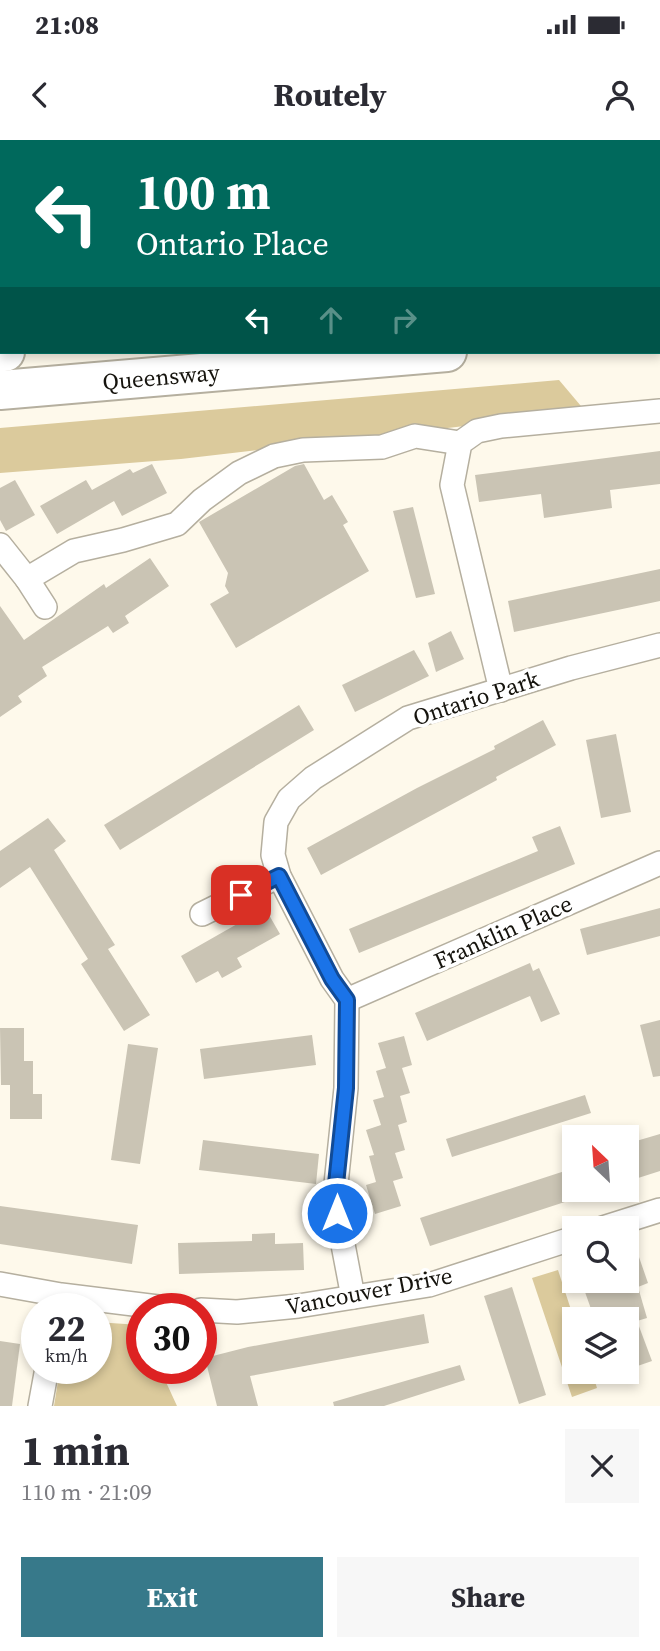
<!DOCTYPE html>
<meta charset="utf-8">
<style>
body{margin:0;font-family:"Source Serif 4",serif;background:#f7f7f7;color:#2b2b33;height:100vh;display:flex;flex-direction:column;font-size:26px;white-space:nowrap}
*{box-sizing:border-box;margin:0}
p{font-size:23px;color:#7c7c81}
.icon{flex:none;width:38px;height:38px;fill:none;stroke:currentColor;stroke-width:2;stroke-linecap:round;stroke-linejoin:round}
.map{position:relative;height:1266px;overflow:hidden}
.panel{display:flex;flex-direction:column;background:#fff;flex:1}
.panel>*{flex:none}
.top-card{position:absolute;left:0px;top:0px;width:662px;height:214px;box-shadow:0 4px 10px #0003;background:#00695c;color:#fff;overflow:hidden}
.needle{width:46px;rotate:335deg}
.fabs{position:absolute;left:562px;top:985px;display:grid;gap:14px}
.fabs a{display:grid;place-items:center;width:77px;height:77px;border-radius:0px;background:#fff;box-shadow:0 4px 10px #0003;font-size:35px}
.speed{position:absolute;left:21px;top:1153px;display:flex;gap:14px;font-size:35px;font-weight:700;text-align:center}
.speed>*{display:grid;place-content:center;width:91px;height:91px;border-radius:50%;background:#fff;box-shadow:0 4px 10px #0003;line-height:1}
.speed small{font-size:18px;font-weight:400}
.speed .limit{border:10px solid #d22;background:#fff;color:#111}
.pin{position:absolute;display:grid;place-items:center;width:60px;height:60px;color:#fff;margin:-30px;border-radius:14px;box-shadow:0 4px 10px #0006}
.me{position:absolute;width:77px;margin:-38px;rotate:0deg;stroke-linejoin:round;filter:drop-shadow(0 0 5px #0008)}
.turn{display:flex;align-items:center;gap:24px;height:147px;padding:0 21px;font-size:32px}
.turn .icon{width:91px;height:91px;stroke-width:2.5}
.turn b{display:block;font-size:49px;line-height:60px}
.lanes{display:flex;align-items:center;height:66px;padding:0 21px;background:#0003;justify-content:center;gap:35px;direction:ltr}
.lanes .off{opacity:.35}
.round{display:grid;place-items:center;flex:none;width:74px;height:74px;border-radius:0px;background:#f7f7f7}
.overview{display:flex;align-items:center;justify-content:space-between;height:119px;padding:0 21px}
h1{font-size:42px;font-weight:700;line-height:52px}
.action{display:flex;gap:14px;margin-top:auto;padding:14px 21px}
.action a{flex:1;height:80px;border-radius:0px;background:#37798a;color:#fff;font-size:28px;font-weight:700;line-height:80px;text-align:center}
.action a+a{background:#f7f7f7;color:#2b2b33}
.status{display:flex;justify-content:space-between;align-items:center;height:49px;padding:0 35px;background:#fff;direction:ltr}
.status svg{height:19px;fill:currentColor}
header{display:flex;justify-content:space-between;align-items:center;height:91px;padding:0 21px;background:#fff;font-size:32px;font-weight:700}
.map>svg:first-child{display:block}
.green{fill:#dbca9c}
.building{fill:#cac4b4}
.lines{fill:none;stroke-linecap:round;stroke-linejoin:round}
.street-casing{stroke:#b5af9f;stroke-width:26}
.highway-casing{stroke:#b5af9f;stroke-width:42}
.street{stroke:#fff;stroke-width:23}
.highway{stroke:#fff;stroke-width:38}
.route-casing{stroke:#114b97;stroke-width:18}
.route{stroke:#1a73e8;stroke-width:12}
.labels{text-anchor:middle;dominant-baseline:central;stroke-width:7;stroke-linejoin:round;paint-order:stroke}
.street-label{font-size:23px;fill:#15130d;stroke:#fff}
</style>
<div class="status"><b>21:08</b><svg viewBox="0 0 49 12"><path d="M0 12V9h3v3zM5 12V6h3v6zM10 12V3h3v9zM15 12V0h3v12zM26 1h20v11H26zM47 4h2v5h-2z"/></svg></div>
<header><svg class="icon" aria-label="back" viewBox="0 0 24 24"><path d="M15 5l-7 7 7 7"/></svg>Routely<svg class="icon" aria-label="person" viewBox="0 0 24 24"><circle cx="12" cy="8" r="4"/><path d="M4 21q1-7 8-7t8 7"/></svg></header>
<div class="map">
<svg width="660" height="1266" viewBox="0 0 660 1266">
<rect width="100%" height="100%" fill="#fef9eb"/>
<g class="green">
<polygon points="559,240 586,272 181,319 0,333 0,288"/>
<polygon points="558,1130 574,1179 574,1232 592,1232 597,1248 572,1257 532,1138"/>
<polygon points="96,1182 140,1185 142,1190 142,1228 160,1229 177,1266 54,1266 60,1229 96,1228"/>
</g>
<g class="building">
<polygon points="660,311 660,344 610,350 612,368 544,378 541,354 479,362 475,335"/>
<polygon points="152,324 167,353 122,376 114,361 57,394 40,366 86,340 92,350 130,329 133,333"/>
<polygon points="304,324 324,360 332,355 348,382 343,385 369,431 236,508 210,464 229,453 225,446 228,433 199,382 295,326"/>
<polygon points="15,340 35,375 6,391 0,380 0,348"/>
<polygon points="413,367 435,454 416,458 393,371"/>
<polygon points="150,418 169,446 125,476 129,483 113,493 108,486 42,527 47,536 18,556 22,562 0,577 0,466 24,500 104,444 106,448"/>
<polygon points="660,429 660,461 514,492 508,461"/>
<polygon points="451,491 464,519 436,532 428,503"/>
<polygon points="414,510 429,536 355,572 342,545"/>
<polygon points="299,565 314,590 120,710 104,685"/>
<polygon points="543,580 556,605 496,637 497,640 321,735 307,708 417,648 495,609 494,606"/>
<polygon points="616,594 631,672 601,678 586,600"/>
<polygon points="48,678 66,701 54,710 115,805 108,809 150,875 124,891 81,824 88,819 30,727 0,748 0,711"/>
<polygon points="560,686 575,724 359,813 349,789 538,711 532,697"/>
<polygon points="265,768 280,794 237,818 242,827 222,838 218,831 196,843 181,816"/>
<polygon points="660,768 660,796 587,815 580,789"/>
<polygon points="530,823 533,831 539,828 560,874 541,882 530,856 427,901 415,873"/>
<polygon points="660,880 660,936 653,937 640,885"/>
<polygon points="0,888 24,888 24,921 33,921 33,954 42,954 42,979 10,979 10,945 1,945"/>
<polygon points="312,895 316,925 204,939 200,909"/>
<polygon points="404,896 412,925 402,928 410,953 400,956 407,982 398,985 405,1010 395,1013 403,1038 393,1041 401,1066 375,1074 366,1045 376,1042 369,1016 374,1015 366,990 381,985 373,960 384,957 376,931 386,928 378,903"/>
<polygon points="128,904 158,908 140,1024 111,1020"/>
<polygon points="585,955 591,973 452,1017 446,999"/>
<polygon points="660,994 660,1031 635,1039 626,1004"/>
<polygon points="203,1000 319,1014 316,1044 199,1030"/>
<polygon points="574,1028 574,1059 430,1106 420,1078"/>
<polygon points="0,1066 138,1085 132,1124 0,1104"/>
<polygon points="275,1093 275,1104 303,1103 304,1130 179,1134 178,1103 252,1101 252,1094"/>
<polygon points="631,1094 648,1143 638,1147 647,1178 637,1181 652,1221 626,1230 626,1180 595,1180 581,1141 626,1141 626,1095"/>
<polygon points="512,1147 546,1255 519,1264 484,1156"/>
<polygon points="424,1174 429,1203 250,1236 258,1266 217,1266 205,1218 248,1207"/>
<polygon points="0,1201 20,1204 12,1266 0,1266"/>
<polygon points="460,1225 465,1240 437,1249 384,1266 334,1266 333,1262"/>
</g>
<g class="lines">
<defs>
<g id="street">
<polyline points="528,0 529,2"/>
<polyline points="628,2 631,0"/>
<polyline points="0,405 27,439 45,467"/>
<polyline points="27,439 74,411 123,400 177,384 202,360 239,333 274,316 303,310 382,307 415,296 460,303"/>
<polyline points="501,550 452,345 460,303 477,291 501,286 660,271"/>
<polyline points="202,774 279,736"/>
<polyline points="347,860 660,723"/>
<polyline points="603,1088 660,1070"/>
<polyline points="0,1144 61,1155 174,1169"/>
<polyline points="353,1157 337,1073 336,1044 346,948 347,860 332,839 279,736 273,715 276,682 289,659 313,638 408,578 571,528 660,505"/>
<polyline points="201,1170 237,1172 298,1166 429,1145 574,1098"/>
<polyline points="40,1266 47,1228"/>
</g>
<g id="highway">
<polyline points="0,212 5,212"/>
<polyline points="0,250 447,212"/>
</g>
</defs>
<use href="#street" class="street-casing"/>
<use href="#highway" class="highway-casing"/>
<use href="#street" class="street"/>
<use href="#highway" class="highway"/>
</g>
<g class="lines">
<defs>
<polyline id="route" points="241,755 279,736 332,839 347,860 346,948 336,1044 337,1073"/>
</defs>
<use href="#route" class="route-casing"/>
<use href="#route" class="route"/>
</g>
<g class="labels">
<g class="street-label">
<text transform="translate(161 237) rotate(-5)">Queensway</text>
<text transform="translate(476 558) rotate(-18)">Ontario Park</text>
<text transform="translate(503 792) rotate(-24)">Franklin Place</text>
<text transform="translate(369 1151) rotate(-11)">Vancouver Drive</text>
</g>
</g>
</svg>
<div class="fabs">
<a><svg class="needle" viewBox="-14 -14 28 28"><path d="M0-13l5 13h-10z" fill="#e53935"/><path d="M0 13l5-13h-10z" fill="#7c7c81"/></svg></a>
<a><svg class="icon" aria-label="search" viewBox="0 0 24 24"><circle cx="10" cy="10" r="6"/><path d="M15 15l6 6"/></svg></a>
<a><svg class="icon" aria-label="layers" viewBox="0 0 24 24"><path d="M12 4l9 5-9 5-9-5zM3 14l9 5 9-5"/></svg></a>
</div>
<div class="speed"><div>22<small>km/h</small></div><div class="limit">30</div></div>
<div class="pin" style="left:241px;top:755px;background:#d93025"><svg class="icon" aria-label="arrive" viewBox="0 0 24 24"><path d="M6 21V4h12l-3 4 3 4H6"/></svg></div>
<svg class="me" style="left:337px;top:1073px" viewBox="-20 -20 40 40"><circle r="17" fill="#1a73e8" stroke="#fff" stroke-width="3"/><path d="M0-11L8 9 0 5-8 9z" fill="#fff"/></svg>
<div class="top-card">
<div class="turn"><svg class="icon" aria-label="left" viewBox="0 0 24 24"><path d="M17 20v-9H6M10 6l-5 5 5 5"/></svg><div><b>100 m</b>Ontario Place</div></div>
<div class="lanes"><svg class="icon" aria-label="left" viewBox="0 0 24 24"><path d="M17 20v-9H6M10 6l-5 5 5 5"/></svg><svg class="icon off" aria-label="ahead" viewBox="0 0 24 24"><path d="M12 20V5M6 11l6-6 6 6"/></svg><svg class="icon off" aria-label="right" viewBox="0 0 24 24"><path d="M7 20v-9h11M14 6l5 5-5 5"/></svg></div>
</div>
</div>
<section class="panel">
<div class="overview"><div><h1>1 min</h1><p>110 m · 21:09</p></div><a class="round"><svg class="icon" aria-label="close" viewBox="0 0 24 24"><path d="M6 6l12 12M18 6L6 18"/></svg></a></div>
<div class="action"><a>Exit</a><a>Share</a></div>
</section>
